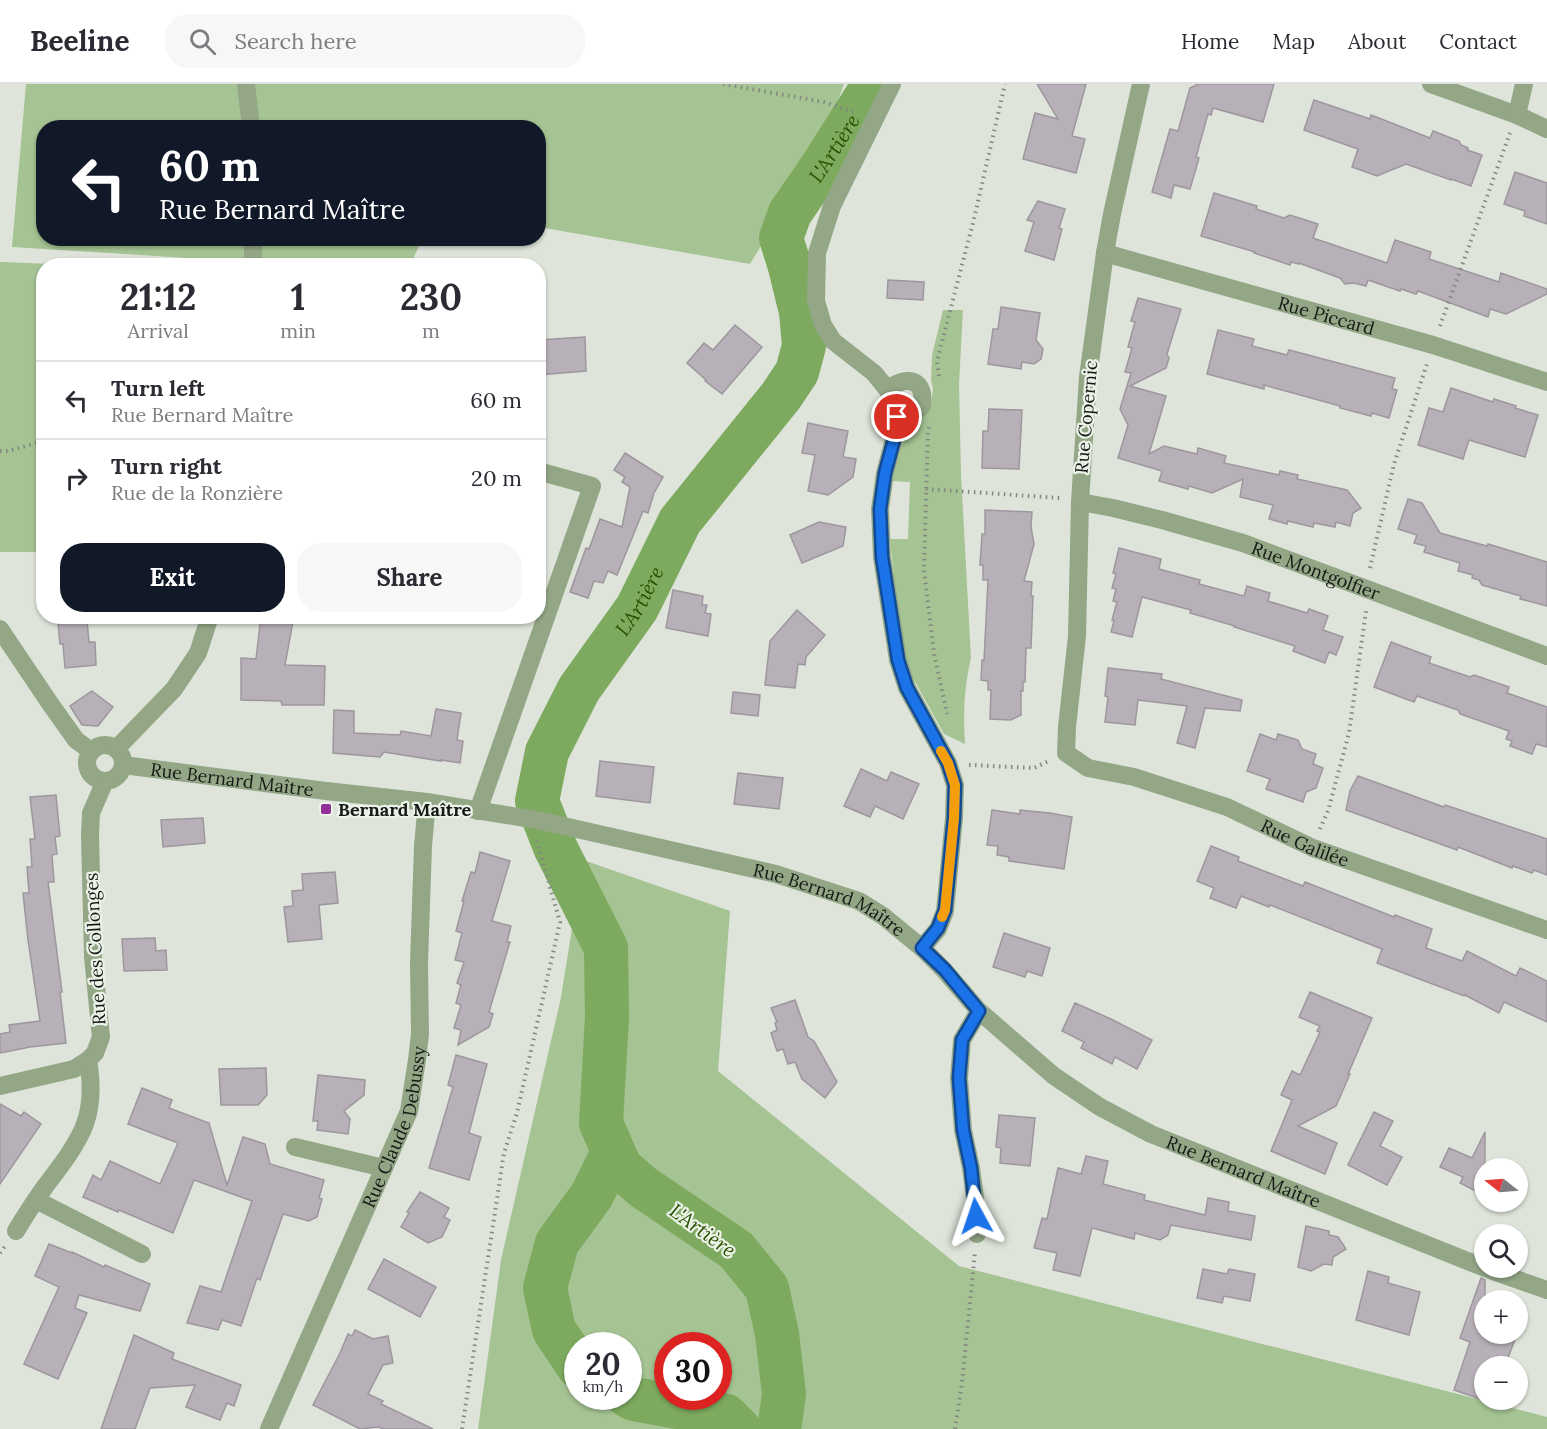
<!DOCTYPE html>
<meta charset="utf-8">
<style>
body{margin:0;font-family:Lora,serif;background:#f7f7f7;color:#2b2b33;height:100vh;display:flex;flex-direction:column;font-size:22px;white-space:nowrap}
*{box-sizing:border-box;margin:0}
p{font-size:20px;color:#7c7c81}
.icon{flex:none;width:33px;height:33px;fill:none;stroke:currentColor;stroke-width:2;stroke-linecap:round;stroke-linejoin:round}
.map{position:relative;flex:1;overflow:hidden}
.sheet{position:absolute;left:36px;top:174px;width:510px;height:366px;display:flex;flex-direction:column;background:#fff;border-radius:24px;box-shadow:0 2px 4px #0004}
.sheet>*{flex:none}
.hud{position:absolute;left:36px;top:36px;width:510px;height:126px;border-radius:24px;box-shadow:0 2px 4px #0004;background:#111827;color:#fff;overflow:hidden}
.needle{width:39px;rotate:287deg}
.controls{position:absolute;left:1474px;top:1074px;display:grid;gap:12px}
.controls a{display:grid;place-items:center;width:54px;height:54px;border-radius:50%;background:#fff;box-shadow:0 2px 4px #0004;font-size:30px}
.speed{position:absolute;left:564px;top:1248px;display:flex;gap:12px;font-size:30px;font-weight:700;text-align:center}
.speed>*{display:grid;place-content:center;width:78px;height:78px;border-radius:50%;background:#fff;box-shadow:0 2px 4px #0004;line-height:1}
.speed small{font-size:15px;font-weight:400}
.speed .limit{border:9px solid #d22;background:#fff;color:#111}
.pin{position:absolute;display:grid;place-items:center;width:51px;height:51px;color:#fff;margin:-26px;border:3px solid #fff;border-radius:50%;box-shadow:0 2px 6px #0007}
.me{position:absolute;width:66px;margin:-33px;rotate:355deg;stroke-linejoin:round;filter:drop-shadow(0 0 4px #0008)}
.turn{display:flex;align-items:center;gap:21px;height:126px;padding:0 24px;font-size:27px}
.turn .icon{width:78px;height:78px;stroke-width:2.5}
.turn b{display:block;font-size:42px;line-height:51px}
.eta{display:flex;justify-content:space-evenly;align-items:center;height:102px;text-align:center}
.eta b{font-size:36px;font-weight:700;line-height:42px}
.cta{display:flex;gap:12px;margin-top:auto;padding:12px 24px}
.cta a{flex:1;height:69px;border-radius:24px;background:#111827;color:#fff;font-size:24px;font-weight:700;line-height:69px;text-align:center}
.cta a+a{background:#f7f7f7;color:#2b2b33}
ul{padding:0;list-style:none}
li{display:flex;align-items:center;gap:18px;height:78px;padding:0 24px;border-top:2px solid #e1e1e2}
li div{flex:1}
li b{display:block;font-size:22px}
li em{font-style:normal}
header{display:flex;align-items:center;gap:36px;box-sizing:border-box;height:84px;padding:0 30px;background:#fff;border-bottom:2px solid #e1e1e2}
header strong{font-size:28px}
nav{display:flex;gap:33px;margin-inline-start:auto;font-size:21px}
.search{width:420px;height:54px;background:#f7f7f7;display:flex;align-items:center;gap:15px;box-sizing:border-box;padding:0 21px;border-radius:24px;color:#7c7c81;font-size:22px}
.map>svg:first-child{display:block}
.green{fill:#a5c393;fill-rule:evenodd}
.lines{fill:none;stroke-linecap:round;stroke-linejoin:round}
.river{stroke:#7daa5f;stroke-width:44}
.building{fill:#b8b0b8;stroke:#9e969e;stroke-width:1.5}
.path{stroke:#82877f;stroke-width:4;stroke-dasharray:1.5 4.5;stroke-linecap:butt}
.street{stroke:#93a787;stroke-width:18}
.route-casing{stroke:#114b97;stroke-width:15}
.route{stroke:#1a73e8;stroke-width:10}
.slow{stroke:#f59e0b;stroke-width:10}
.poi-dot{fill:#913098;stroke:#ebf2e7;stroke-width:2}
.labels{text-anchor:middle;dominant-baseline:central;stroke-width:4.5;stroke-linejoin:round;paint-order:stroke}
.street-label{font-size:18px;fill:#161915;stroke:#ebf2e7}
.poi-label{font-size:18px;font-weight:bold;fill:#161915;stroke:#ebf2e7;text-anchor:start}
.water-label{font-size:20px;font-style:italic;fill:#2a5300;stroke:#ebf2e7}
</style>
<header>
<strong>Beeline</strong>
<div class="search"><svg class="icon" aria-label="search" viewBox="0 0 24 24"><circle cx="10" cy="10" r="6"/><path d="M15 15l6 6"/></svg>Search here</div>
<nav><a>Home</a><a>Map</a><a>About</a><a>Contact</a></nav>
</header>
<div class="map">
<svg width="1547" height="1345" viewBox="0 0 1547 1345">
<rect width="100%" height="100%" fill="#dee4da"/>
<g class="green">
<polygon points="26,0 844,0 820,66 750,180 539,143 538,44 44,44 44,154 422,155 410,182 270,182 269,179 12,163"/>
<polygon points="0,178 81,181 44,182 43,468 0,468"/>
<path d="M943,226H963L959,300L961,391L971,574C964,603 963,631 965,660L944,650L908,585L897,520L890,455H908L910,398L892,397L898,371L906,352L931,320L933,305L931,296L932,271Z"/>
<path d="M583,776L730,827L718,987L959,1182L1547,1333V1345H478L501,1176L561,913ZM578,1262H628V1312H578ZM668,1262H718V1312H668Z"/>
</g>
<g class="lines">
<g class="river">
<polyline points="578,1282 554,1246 545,1204 557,1159 592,1111 613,1068"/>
<polyline points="628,1312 634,1315 726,1332 739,1345"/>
<path id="s1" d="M779,1345L784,1310L777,1250L767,1204L736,1166L643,1103L620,1083L601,1039L607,933L606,864L555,763L537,717L547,668L579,605L637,524L680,437L781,312L797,288L804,262L801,228L790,183L781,154L790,129L821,84L874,0"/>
</g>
</g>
<g class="building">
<polygon points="1037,0 1086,0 1072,52 1085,55 1076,89 1023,75 1035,29 1058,35"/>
<polygon points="1198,0 1274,0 1263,38 1213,24 1211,31 1208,30 1196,73 1199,74 1190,105 1174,101 1171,114 1152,108 1170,45 1178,47 1190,4"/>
<polygon points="1314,16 1370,35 1371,31 1430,54 1433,47 1459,57 1461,61 1468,64 1467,66 1482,71 1471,102 1451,95 1451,96 1406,80 1377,92 1352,83 1358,65 1304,46"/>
<polygon points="1515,88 1547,99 1547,140 1524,132 1525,127 1504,120"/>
<polygon points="1214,109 1257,122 1256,125 1284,134 1290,131 1318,140 1313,154 1387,179 1395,156 1431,168 1429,175 1499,198 1501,189 1547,205 1547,210 1506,230 1490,225 1488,233 1418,207 1416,210 1401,205 1400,207 1368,196 1366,202 1354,199 1345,200 1340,194 1299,179 1299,180 1291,178 1290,181 1254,169 1255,168 1201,152"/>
<polygon points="1038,117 1065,125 1059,144 1062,145 1054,176 1025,167 1034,138 1027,136"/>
<polygon points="888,196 924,198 923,216 887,214"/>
<polygon points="1138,214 1181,225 1167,270 1169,274 1166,284 1130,302 1166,312 1149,370 1164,362 1197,370 1198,364 1226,372 1224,379 1279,391 1280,387 1298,391 1297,395 1347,406 1361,424 1353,429 1350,442 1336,438 1335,443 1314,439 1313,443 1288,437 1287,440 1269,435 1273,421 1240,413 1243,395 1212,409 1189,402 1188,405 1159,397 1162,387 1118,374 1128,341 1120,325 1131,289 1125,288 1132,264 1128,263 1135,238 1131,237"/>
<polygon points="1001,223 1040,229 1036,256 1043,265 1041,275 1034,280 1022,278 1021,285 988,280 993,245 998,245"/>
<polygon points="735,241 762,263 722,310 705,297 706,296 687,279 704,259 713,266"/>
<polygon points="1218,246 1254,255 1252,262 1287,271 1289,266 1395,294 1392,305 1397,306 1389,334 1372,329 1371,332 1340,324 1340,322 1264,301 1264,305 1207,290"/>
<polygon points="585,253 586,287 538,291 538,256"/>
<polygon points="1451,304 1493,318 1494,315 1516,322 1515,324 1538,331 1525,373 1469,356 1463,375 1418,361 1429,324 1443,328"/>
<polygon points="989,325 1022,326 1019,385 982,384 983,347 988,347"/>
<polygon points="808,339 848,347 843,373 856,375 853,393 828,411 808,407 815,371 802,369"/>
<polygon points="625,369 663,393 654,409 648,429 643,427 617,491 608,487 603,499 594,497 588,514 570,508 586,464 589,465 600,435 622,443 630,403 622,398 625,393 614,386"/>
<polygon points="1408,415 1422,419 1440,449 1487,462 1488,460 1547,478 1547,522 1520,515 1521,512 1482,501 1479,496 1472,494 1473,491 1458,487 1460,479 1424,468 1426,462 1414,459 1417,451 1398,445"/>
<polygon points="985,426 1032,428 1031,443 1034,460 1024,497 1032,498 1031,512 1033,512 1031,564 1026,564 1025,598 1023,598 1023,607 1021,607 1021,631 1011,636 990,635 991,606 988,606 988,597 981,596 982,576 984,577 988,496 983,496 983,481 980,481 982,450 985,450"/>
<polygon points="819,438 846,443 843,462 802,479 790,451"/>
<polygon points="1119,464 1161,475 1159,485 1200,496 1199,500 1244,512 1247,502 1270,509 1268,517 1307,529 1309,525 1328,532 1323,546 1343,553 1336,571 1329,568 1325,579 1293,567 1295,562 1234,543 1235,542 1190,529 1191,526 1142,513 1132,553 1111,548 1114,537 1112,536 1117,518 1113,517 1116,505 1112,504 1116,490 1113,489"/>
<polygon points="673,506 703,512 702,521 707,521 705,529 711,530 708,552 666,544"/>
<polygon points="797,526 825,551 806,573 805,581 798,580 795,604 765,601 770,557"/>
<polygon points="261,532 294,532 285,581 325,582 324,621 282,621 281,617 241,616 241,574 256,575"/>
<polygon points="87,537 89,558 95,558 96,581 65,584 63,560 60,560 58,539"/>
<polygon points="1391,558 1431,573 1429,579 1470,593 1474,591 1509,603 1507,609 1547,623 1547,663 1536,660 1532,670 1510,662 1512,657 1506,655 1509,647 1460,630 1458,626 1417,612 1414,618 1374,603"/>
<polygon points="1108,584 1162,590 1161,595 1242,616 1240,627 1205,624 1195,664 1177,659 1187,622 1138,616 1135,641 1105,638 1108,613 1105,612"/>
<polygon points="92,607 113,623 98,642 82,641 70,622"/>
<polygon points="733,608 760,611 758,632 731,629"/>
<polygon points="436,625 461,629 457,656 463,657 460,679 441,676 441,677 384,668 380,673 333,669 334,626 354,627 354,649 400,651 401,647 431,652"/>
<polygon points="1260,650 1276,656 1278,650 1298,656 1302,665 1316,670 1313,680 1323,684 1316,704 1306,708 1303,718 1266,705 1270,695 1247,687"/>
<polygon points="600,677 654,683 650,719 596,712"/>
<polygon points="861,685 887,697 891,688 919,700 903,735 875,722 870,733 844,722"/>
<polygon points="738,689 783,694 779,725 734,720"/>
<polygon points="1358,692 1444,723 1445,721 1547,755 1547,791 1534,786 1532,789 1513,782 1512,784 1458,763 1457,766 1346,726 1350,707"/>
<polygon points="56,711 60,752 55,753 57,770 52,771 54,798 48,798 62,908 60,908 66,959 30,963 0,969 0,950 10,948 9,941 40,937 28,856 23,809 29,809 27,783 32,783 30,755 35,755 30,713"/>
<polygon points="992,726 1020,730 1020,726 1050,729 1072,733 1064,785 1009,777 1009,773 997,771 998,762 987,761"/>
<polygon points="203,734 205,759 163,763 161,736"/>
<polygon points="1211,762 1239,773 1238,777 1303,802 1305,798 1394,833 1395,831 1432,845 1426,864 1462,877 1467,867 1516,892 1520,884 1547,897 1547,938 1504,918 1499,929 1465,911 1464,912 1377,879 1382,865 1270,821 1269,823 1241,812 1236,824 1210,814 1214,804 1197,797"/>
<polygon points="480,768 510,777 492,837 511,842 507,858 510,858 489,928 493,930 489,943 458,961 461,946 454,944 461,921 456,919 461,901 457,899 464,878 455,876 462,849 456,847 464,817 462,817 471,788 475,789"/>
<polygon points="335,788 338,819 319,821 322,855 288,858 284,823 293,822 292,807 303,806 302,790"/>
<polygon points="1004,849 1050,864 1042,892 1027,887 1025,893 993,883"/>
<polygon points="155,854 156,867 166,866 167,886 124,887 122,855"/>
<polygon points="1310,908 1372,934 1348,990 1350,990 1336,1022 1298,1042 1337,1059 1325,1090 1271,1067 1292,1016 1281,1011 1292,987 1300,991 1320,948 1317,947 1320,942 1299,933"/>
<polygon points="795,916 808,953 814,957 837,998 825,1014 802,995 795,978 788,980 783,965 777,967 771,949 777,946 775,939 777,938 771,924"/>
<polygon points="1075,919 1111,935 1152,956 1137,985 1115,973 1112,980 1081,964 1084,958 1062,947"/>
<polygon points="456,971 487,980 469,1049 481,1053 469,1096 429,1084 453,1003 448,1001"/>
<polygon points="266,984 267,1011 258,1021 221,1021 219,985"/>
<polygon points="318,991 365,996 364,1011 344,1027 350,1035 348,1050 317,1046 318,1037 313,1037"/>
<polygon points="142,1004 172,1016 169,1024 209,1039 227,1101 243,1053 265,1060 270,1080 324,1096 319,1114 322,1115 317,1133 309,1137 283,1130 260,1196 257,1194 241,1242 222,1236 218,1246 187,1239 200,1202 221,1208 252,1117 194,1096 173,1149 119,1126 118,1128 83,1113 93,1091 101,1096 110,1077 160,1100 178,1059 128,1040"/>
<polygon points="0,1020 21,1032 24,1028 41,1040 0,1100"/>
<polygon points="1374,1028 1393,1037 1380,1062 1402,1073 1387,1101 1348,1081"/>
<polygon points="999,1031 1035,1034 1030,1082 1000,1079 1001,1064 996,1063"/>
<polygon points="1485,1048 1485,1112 1460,1099 1463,1093 1440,1083 1449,1064 1472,1074"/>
<polygon points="1086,1072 1108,1077 1103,1100 1145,1111 1144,1116 1205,1131 1208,1114 1229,1118 1228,1127 1255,1132 1251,1156 1171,1141 1168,1151 1160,1156 1135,1149 1134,1155 1092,1144 1080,1192 1053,1186 1057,1169 1034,1164 1042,1134 1047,1135 1058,1084 1081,1090"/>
<polygon points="420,1108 449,1124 444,1133 450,1136 442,1153 428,1159 401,1143 409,1129 407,1128"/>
<polygon points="1306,1142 1329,1147 1329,1151 1338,1153 1346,1165 1333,1173 1332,1181 1324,1180 1311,1187 1298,1183"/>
<polygon points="49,1160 72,1169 72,1168 104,1183 105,1181 150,1200 140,1227 79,1211 75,1224 87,1229 58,1295 24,1280 59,1203 35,1192"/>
<polygon points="384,1175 436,1203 420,1233 368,1205"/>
<polygon points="1203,1185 1227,1190 1229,1185 1255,1190 1250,1217 1224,1212 1222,1219 1197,1214"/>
<polygon points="1368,1187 1389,1193 1388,1199 1420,1208 1409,1251 1356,1236"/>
<polygon points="1481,1194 1485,1196 1485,1250 1517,1250 1505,1282 1485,1282 1485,1316 1494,1316 1492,1319 1454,1306 1470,1258 1460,1254"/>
<polygon points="355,1246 373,1255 388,1252 393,1279 383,1281 368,1310 383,1317 381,1320 433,1345 383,1345 379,1343 360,1345 313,1321 340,1269 348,1250 352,1252"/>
<polygon points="134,1251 174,1269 172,1275 241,1301 234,1322 227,1319 220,1336 186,1323 195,1301 150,1304 135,1345 101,1345"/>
</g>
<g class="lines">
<g class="path">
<polyline points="723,0 824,18 857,29"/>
<polyline points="1440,242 1510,49"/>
<polyline points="939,292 937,277 974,135 1005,0"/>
<polyline points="929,343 928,347 924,486 934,569 947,630"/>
<polyline points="0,367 8,367 44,357"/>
<polyline points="926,405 1060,414"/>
<polyline points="1370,484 1394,380 1427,280"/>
<polyline points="969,681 1034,684 1049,677"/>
<polyline points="1320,745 1328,727 1349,649 1366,527"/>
<polyline points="0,1169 5,1162"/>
<polyline points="462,1345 504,1069 517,1029 560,838 537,757"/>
<polyline points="955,1345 962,1299 975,1168"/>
</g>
<g class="street">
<polyline points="246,0 251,44"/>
<polyline points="892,0 832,122 817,169 816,217 823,241 833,257 874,289 887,305 894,317 897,333 896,348 885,389 880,425 882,473 898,576 907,604 948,679 955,701 954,734 945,827 938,845 922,864"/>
<path id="s2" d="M1141,0L1112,130L1105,169L1088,293L1080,418L1077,552L1067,643L1066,669L1088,684L1134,693L1227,723L1313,764L1547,846"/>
<polyline points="1431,0 1517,31 1547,45"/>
<polyline points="1517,31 1524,0"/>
<polyline points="253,154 253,182"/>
<path id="s3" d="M1105,169L1433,261L1547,298"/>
<path d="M887,305C893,302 900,297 906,297C921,296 924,310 922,322C914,329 908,332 897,333"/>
<path id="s4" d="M1080,418L1113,424L1162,436L1243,459L1547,572"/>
<polyline points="0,545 49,618 76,656 91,667"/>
<circle cx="105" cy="679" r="18"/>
<polyline points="116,665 174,605 198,569 210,532"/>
<path id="s5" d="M123,681L326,707L427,718L537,736L776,790L859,817L883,832L922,864L944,886L979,927L1054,992L1100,1023L1151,1050L1490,1186L1547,1206"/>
<polyline points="478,727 592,402 538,387"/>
<polyline points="0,1002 74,985 88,976 95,969 101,953 93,873 90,752 91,729 105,697"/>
<polyline points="295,1063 384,1084"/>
<polyline points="36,1116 142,1170"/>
<path d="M16,1147C25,1132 34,1118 44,1104C58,1085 73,1067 83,1045C92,1024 92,999 88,976"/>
<polyline points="977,1150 975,1114 971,1084 963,1046 959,994 962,956 979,927"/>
<path id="s6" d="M269,1345L409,1027L417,976L420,950L419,879L423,762L427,718"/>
</g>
</g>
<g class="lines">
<defs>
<polyline id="route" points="897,333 896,348 885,389 880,425 882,473 898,576 907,604 948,679 955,701 954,734 945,826 938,844 922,864 945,886 979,927 962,956 959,994 963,1046 971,1084 976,1132"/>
</defs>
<use href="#route" class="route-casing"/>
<use href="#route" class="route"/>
<polyline class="slow" points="941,667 948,679 955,701 954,734 945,826 942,833"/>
</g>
<rect class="poi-dot" x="320" y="719" width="12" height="12" rx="3"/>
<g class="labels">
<g class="street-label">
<text stroke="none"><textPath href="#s3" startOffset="230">Rue Piccard</textPath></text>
<text transform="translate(1086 333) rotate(-85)">Rue Copernic</text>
<text stroke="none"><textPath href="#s4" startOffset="246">Rue Montgolfier</textPath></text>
<text stroke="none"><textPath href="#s5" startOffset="110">Rue Bernard Maître</textPath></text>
<text stroke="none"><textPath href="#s2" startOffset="932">Rue Galilée</textPath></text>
<text stroke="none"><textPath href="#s5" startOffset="722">Rue Bernard Maître</textPath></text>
<text transform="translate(95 865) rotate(-93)">Rue des Collonges</text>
<text stroke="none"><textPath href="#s6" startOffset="328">Rue Claude Debussy</textPath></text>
<text stroke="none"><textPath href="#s5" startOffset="1226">Rue Bernard Maître</textPath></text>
</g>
<g class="poi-label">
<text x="338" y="725">Bernard Maître</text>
</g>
<g class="water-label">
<text stroke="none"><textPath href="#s1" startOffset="1470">L'Artière</textPath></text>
<text stroke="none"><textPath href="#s1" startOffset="948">L'Artière</textPath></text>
<text transform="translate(703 1146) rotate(36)">L'Artière</text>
</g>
</g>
</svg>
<div class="controls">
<a><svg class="needle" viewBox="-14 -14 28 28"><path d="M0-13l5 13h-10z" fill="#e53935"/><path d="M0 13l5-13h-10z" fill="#7c7c81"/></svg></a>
<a><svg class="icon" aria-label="search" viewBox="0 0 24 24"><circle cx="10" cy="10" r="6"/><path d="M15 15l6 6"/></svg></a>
<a>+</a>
<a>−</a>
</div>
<div class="speed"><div>20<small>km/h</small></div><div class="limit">30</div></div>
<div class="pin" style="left:897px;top:333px;background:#d93025"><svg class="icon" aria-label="arrive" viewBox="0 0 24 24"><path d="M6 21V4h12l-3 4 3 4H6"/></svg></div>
<svg class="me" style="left:976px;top:1132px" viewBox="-20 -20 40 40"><path d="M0-17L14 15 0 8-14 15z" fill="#1a73e8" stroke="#fff" stroke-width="4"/></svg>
<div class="hud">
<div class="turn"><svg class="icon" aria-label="left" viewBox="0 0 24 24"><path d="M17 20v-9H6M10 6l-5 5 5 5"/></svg><div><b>60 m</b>Rue Bernard Maître</div></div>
</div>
<section class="sheet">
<div class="eta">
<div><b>21:12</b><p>Arrival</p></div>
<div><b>1</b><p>min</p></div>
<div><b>230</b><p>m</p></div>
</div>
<ul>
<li><svg class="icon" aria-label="left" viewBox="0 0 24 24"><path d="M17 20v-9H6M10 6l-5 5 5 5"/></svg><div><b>Turn left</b><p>Rue Bernard Maître</p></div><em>60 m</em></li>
<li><svg class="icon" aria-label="right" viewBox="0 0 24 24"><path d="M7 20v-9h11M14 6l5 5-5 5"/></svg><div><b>Turn right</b><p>Rue de la Ronzière</p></div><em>20 m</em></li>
</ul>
<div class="cta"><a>Exit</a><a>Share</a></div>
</section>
</div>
